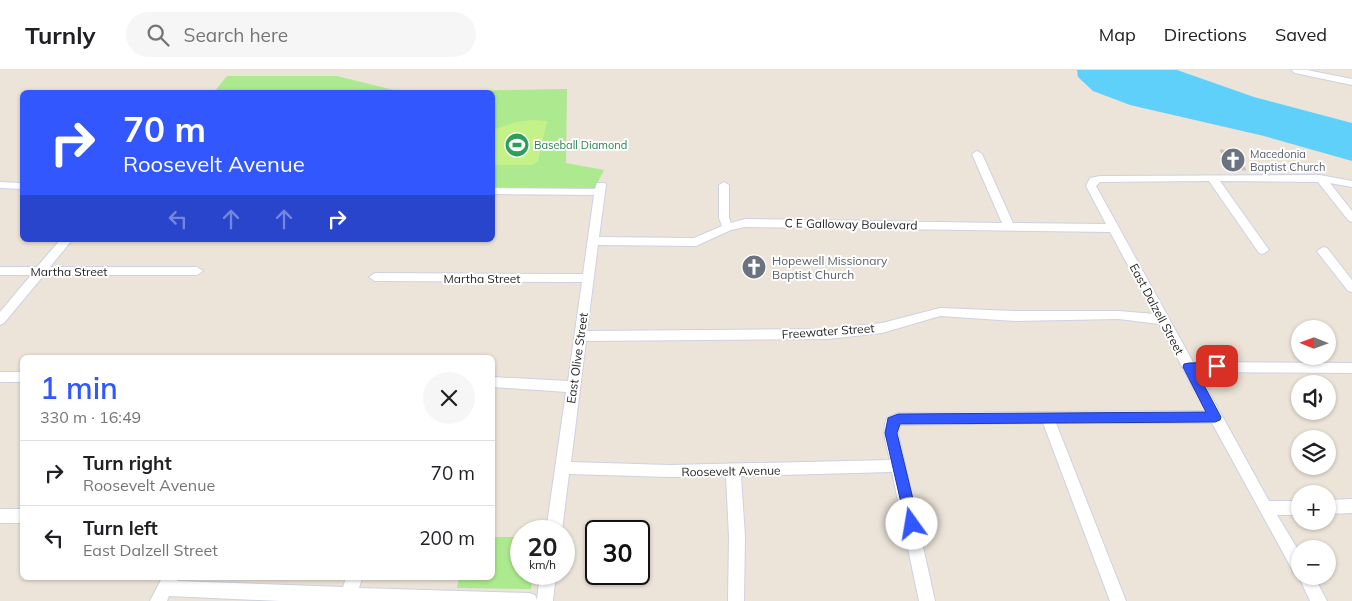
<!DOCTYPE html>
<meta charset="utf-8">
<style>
body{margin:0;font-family:Mulish,sans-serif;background:#f6f6f6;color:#202124;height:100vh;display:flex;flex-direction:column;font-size:19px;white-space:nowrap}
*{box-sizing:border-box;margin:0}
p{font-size:16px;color:#757577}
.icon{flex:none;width:28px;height:28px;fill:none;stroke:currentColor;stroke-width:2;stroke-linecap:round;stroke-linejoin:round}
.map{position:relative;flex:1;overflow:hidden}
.drawer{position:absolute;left:20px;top:285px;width:475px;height:225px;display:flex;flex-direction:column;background:#fff;border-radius:8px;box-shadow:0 1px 4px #0004}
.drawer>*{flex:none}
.guide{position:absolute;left:20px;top:20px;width:475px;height:152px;border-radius:8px;box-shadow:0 1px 4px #0004;background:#3257ff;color:#fff;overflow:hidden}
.needle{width:32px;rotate:271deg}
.tools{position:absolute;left:1291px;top:250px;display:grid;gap:10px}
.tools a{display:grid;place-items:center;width:45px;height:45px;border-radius:50%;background:#fff;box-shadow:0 1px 4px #0004;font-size:25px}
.speed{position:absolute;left:510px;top:450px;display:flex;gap:10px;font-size:25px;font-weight:700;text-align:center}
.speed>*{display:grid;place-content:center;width:65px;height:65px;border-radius:50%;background:#fff;box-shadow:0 1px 4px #0004;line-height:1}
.speed small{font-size:12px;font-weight:400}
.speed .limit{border:2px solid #111;border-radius:8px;background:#fff;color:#111}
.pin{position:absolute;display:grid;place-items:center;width:42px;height:42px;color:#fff;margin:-21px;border-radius:10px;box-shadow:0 2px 8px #0006}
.me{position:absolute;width:55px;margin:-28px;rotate:347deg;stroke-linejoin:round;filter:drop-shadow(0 0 4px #0008)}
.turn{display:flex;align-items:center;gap:18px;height:105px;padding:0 20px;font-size:22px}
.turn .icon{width:65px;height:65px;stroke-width:2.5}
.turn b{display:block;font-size:35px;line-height:42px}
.lanes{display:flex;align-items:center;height:48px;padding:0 20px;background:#0003;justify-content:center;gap:25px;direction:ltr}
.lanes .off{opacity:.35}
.round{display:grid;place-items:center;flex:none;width:52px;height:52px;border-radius:26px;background:#f6f6f6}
.head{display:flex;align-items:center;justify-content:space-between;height:85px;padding:0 20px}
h1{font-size:30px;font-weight:600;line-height:38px;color:#3257ff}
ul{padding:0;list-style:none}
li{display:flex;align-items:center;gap:15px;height:65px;padding:0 20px;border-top:1px solid #e0e0e0}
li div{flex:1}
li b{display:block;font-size:19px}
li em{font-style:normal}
header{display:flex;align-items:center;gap:30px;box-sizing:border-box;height:70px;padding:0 25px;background:#fff;border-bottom:1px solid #e0e0e0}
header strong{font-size:24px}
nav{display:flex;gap:28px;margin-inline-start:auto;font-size:18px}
.search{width:350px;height:45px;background:#f6f6f6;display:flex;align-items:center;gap:12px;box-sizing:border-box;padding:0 18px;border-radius:28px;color:#757577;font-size:19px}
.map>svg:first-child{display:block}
.green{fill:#ade98e}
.pitch{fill:#c4f289}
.water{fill:#5fd0fa}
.building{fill:#c7c1b8;stroke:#c8c0b2}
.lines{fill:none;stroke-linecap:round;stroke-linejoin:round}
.minor-casing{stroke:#cdd1e3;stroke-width:2}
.minor{fill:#fff;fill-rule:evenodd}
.route{fill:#3257ff;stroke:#2039a6}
.labels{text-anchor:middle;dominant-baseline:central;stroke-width:4;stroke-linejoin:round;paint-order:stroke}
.far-leisure-label{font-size:11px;fill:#27864d;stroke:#fff;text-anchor:start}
.far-worship-label{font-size:11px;fill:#5b616d;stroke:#fff;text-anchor:start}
.street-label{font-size:12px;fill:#282828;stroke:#fff}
.worship-label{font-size:12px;fill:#5b616d;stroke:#fff;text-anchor:start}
</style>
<header>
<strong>Turnly</strong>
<div class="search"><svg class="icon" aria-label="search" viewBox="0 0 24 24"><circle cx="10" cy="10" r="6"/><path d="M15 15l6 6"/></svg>Search here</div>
<nav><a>Map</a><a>Directions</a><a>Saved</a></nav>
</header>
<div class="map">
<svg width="1352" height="531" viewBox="0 0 1352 531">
<rect width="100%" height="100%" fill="#ece4d8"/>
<g class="green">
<polygon points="227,6 337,6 402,22 567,19 566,93 604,100 593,122 493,121 492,22 214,22"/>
<polygon points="493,467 521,467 521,504 533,504 531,519 457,518 459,508 492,508"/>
</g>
<polygon class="pitch" points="533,50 547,51 538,91 532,95 493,95 493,60 516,52"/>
<polygon class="water" points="1077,0 1177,0 1254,27 1352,53 1352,91 1264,66 1130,35 1093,21 1078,7"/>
<polygon class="building" points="1220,80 1234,81 1246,100 1233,99"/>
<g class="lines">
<defs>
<g id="minor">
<polygon points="1291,0 1307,0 1352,9 1352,15 1295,3"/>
<path d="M977,81L982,84L1013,153L1106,154L1086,116L1090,108L1100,106L1320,105L1352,111V117L1330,113L1352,141V152L1348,150L1318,112L1220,111L1269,180L1263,184L1259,183L1209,111L1100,112L1096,116L1193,292L1352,293V303L1198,302L1269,431H1300V445H1277L1300,483V506H1314L1327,531H1310L1298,505L1294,503L1212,353H1056L1126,531H1110L1043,353L899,355L898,363L935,531H919L892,402L741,406L745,467L744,531H728L729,467L726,406L670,407L569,404L562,461H546L566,322L492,317V307L568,311L582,212L375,211L369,207L375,203L583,204L594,125L492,124V118L595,119L597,113H605L606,115L599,167L694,168L722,156L719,148V115L724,112L729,115V148L731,153L745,149L1002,153L972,84ZM745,157L1110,162L1154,244L1119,241H1015L940,238L882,253L827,259L587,261L598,175L696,176L731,160ZM940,246L1015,251L1119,249L1159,254L1206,341L898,343L887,348C881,361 887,377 890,390L670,395L571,392L586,271L827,269L882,263Z"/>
<polygon points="0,112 22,113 22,119 0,118"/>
<polygon points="60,170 72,170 50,197 197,197 203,201 197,205 44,205 4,253 0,255 0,242 31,205 0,205 0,197 37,197"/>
<polygon points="1323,177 1327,178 1352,210 1352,222 1348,221 1319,184 1317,181"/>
<rect x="0" y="302" width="22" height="10"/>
<polygon points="1352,429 1352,443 1328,444 1328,430"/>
<rect x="0" y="439" width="22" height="14"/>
<polygon points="540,504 556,504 553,531 280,531 169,526 167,531 150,531 162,508 178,508 177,511 343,517 346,508 362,508 359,518 529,523 535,525 537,530"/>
</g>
</defs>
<use href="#minor" class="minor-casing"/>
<use href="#minor" class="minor"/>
</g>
<polygon class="route" points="1217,292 1221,293 1223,296 1221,300 1197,302 1221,347 1220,350 1215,352 900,354 897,363 919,454 917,459 912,461 907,459 885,363 888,348 898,344 1206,342 1183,297 1184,294 1189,293"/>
<defs>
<symbol id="stadium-disc" viewBox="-11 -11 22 22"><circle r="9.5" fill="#2e9e5b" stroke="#fff"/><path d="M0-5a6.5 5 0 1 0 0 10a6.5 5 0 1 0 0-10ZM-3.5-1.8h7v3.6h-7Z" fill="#fff"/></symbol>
<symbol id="church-disc" viewBox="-11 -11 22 22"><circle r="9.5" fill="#6b7280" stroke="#fff"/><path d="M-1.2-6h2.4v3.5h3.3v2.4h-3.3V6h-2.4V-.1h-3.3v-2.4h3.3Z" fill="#fff"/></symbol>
</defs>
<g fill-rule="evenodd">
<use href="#stadium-disc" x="503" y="61" width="28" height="28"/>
<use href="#church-disc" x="1219" y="76" width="28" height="28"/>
<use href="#church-disc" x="740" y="183" width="28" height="28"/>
</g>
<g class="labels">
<g class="far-leisure-label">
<text x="534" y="75">Baseball Diamond</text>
</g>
<g class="far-worship-label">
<text x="1250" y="84">Macedonia<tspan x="1250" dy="13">Baptist Church</tspan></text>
</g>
<g class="street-label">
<text transform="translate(851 154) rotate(1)">C E Galloway Boulevard</text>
<text x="69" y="201">Martha Street</text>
<text x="482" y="208">Martha Street</text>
<text transform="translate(1157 239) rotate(62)">East Dalzell Street</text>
<text transform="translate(828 261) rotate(-4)">Freewater Street</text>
<text transform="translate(577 288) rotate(-82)">East Olive Street</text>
<text transform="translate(731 401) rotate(-1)">Roosevelt Avenue</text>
</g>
<g class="worship-label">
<text x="772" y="190">Hopewell Missionary<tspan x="772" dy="14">Baptist Church</tspan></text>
</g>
</g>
</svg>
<div class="tools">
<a><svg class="needle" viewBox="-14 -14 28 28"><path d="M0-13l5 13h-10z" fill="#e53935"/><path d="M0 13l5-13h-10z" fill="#757577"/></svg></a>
<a><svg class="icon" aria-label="sound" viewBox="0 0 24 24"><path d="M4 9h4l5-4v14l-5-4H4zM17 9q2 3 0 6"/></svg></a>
<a><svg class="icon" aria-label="layers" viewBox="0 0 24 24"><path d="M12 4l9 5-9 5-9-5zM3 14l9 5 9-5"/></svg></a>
<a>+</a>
<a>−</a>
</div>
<div class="speed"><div>20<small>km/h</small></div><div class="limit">30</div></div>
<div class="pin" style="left:1217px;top:296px;background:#d93025"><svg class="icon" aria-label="arrive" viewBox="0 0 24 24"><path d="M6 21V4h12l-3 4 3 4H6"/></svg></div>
<svg class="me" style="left:912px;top:454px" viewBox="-20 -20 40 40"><circle r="19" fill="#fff"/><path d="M0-13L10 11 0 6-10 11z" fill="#3257ff"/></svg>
<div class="guide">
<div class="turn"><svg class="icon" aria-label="right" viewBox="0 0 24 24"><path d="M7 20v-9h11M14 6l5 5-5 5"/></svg><div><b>70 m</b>Roosevelt Avenue</div></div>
<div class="lanes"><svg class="icon off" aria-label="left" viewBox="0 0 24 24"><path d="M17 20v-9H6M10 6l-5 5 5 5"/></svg><svg class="icon off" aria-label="ahead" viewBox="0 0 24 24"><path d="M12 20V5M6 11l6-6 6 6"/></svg><svg class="icon off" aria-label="ahead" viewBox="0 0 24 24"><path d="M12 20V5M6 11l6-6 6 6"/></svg><svg class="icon" aria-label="right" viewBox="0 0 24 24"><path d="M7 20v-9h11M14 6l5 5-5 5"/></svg></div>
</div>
<section class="drawer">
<div class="head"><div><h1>1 min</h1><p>330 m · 16:49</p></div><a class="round"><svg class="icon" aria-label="close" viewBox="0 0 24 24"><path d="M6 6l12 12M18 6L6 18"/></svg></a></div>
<ul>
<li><svg class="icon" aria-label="right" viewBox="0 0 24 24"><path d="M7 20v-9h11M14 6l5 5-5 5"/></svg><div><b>Turn right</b><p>Roosevelt Avenue</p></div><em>70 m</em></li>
<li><svg class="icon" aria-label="left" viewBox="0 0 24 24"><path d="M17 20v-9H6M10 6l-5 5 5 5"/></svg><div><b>Turn left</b><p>East Dalzell Street</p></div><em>200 m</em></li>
</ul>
</section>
</div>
